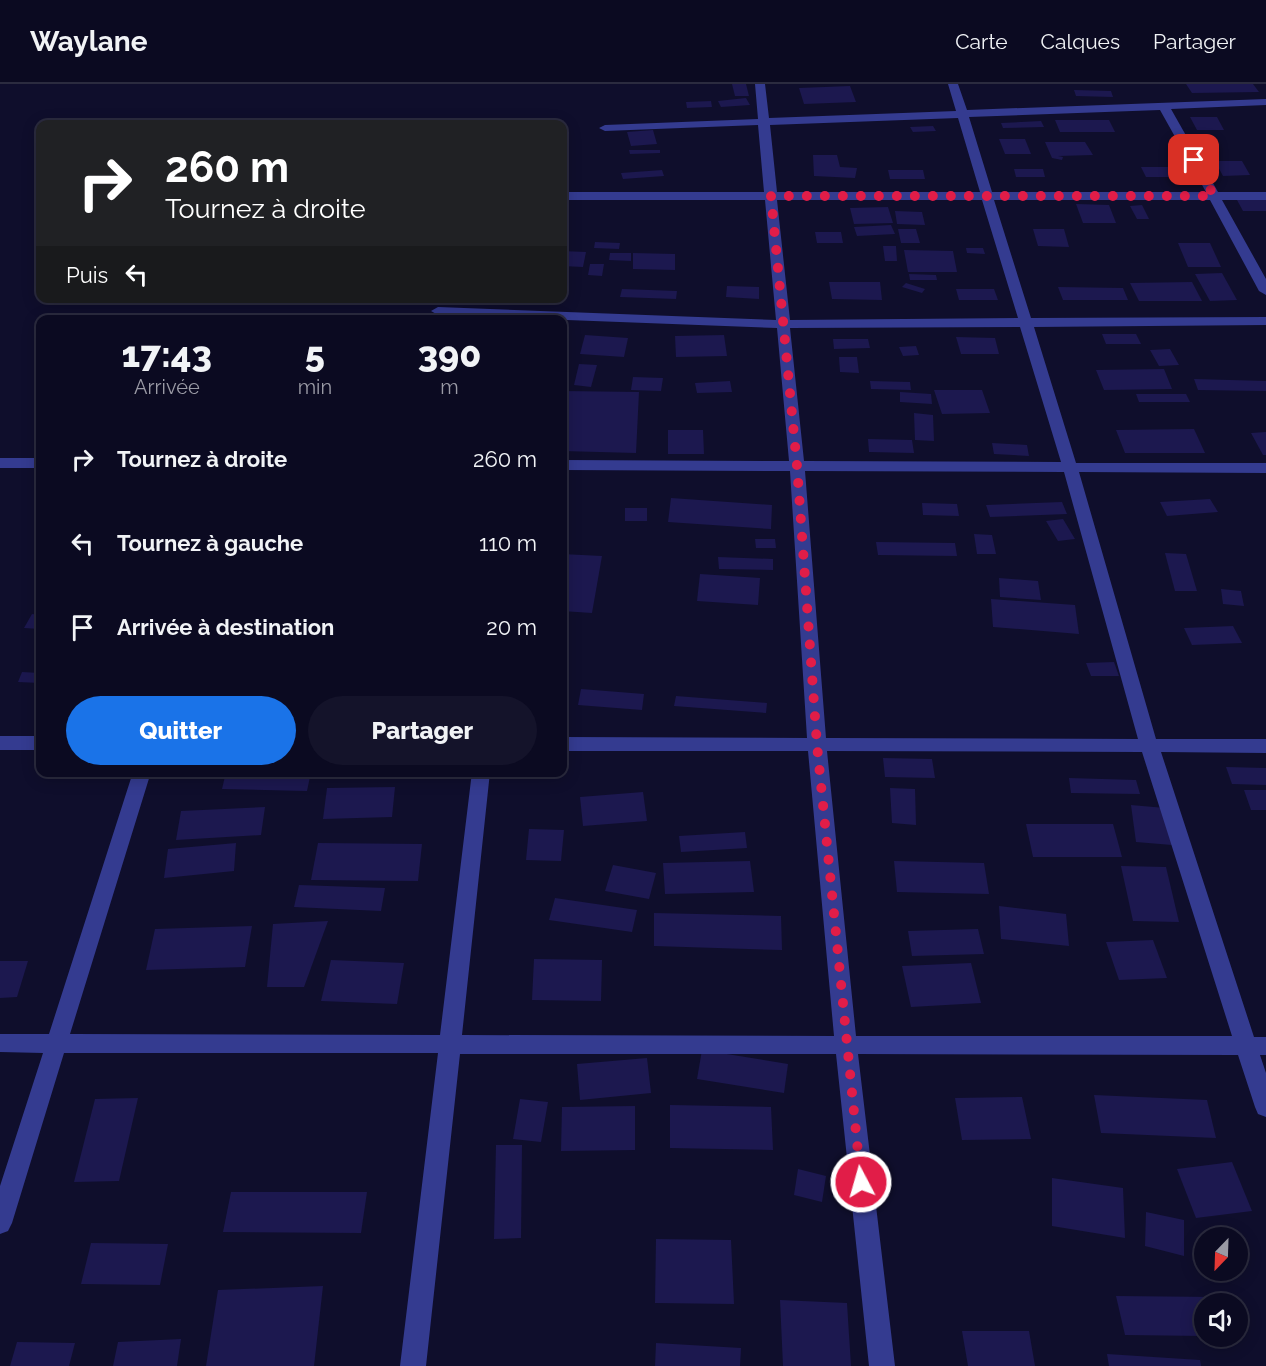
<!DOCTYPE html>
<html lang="fr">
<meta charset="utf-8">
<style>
body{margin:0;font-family:Raleway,sans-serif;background:#14132a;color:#f1f3f6;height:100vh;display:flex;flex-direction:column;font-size:22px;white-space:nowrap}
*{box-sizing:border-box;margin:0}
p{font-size:20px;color:#9a9aa5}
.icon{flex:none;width:33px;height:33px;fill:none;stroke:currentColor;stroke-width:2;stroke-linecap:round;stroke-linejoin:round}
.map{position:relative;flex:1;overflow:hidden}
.drawer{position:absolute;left:36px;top:231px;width:531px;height:462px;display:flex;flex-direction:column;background:#0b0a21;border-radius:12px;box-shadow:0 3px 15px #0003,0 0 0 2px #2b2b3f}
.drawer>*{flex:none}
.banner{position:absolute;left:36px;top:36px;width:531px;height:183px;border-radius:12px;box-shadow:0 3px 15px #0003,0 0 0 2px #2b2b3f;background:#202124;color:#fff;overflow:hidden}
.needle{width:39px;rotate:203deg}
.tools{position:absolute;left:1194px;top:1143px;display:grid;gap:12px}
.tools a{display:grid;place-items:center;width:54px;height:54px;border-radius:50%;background:#0b0a21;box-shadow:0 3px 15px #0003,0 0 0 2px #2b2b3f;font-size:30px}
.pin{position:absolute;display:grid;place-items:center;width:51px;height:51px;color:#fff;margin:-26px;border-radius:12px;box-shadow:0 3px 9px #0006}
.me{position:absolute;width:66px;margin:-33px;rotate:354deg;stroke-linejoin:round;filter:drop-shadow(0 0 4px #0008)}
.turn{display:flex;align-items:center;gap:21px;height:126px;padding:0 30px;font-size:27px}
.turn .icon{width:78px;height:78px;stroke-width:2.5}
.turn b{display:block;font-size:42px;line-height:51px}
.then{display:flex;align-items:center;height:57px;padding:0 30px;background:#0003;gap:12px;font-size:22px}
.eta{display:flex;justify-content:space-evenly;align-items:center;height:102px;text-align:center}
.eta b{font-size:36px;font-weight:800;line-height:42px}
.primary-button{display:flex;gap:12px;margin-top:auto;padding:12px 30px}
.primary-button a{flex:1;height:69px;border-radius:36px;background:#1a73e8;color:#fff;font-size:24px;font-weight:800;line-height:69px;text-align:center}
.primary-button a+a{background:#14132a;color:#f1f3f6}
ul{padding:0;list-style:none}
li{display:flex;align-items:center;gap:18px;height:84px;padding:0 30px}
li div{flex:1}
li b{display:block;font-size:22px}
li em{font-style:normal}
header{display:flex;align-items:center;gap:36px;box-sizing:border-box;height:84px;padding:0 30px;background:#0b0a21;border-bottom:2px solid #2b2b3f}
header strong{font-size:28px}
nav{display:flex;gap:33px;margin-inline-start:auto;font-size:21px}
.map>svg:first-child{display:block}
.building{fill:#1c184f}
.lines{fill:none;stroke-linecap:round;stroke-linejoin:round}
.street{fill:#343b90;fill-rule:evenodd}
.route{stroke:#e11d48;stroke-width:10;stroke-dasharray:0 18}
</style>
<header>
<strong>Waylane</strong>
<nav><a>Carte</a><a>Calques</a><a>Partager</a></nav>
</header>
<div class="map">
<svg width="1266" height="1282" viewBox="0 0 1266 1282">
<rect width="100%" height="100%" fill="#0f0e2c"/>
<g class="building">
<polygon points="732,0 746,0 749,12 735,12"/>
<polygon points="1186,0 1253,0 1259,8 1192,9"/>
<polygon points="850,2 856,18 804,20 799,4"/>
<polygon points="1074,6 1111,7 1113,13 1076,12"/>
<polygon points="746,14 750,21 721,23 718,17"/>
<polygon points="711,17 712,23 687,24 686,18"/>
<polygon points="1190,33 1217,33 1224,46 1197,46"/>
<polygon points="1055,36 1109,36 1115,48 1060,48"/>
<polygon points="1041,37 1044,43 1003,44 1001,39"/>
<polygon points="933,42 936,47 913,48 910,43"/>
<polygon points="653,46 657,60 631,62 627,48"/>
<polygon points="999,55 1025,55 1031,70 1005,70"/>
<polygon points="1045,58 1085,58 1093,71 1058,72 1063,73 1062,76 1052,74"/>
<polygon points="629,66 660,66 660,69 630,70"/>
<polygon points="813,71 837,71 840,83 857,84 855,94 814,92"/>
<polygon points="1215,77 1242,77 1250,91 1223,92"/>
<polygon points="1141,83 1171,83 1176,93 1146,93"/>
<polygon points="1014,85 1043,85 1045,93 1016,93"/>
<polygon points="662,86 664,92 623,95 621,89"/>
<polygon points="888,86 923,86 925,95 890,95"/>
<polygon points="1266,115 1266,127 1243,127 1237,116"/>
<polygon points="1076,120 1109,121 1116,139 1083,139"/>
<polygon points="1142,121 1149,135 1137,135 1130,122"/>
<polygon points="888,123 893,139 854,140 850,124"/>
<polygon points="895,127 922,128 925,141 897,140"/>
<polygon points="891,141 895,150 857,152 854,143"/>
<polygon points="898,145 916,145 920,159 901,159"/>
<polygon points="1033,145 1064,145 1069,163 1038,162"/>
<polygon points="815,148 841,148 843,159 817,159"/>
<polygon points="595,158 620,159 619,165 594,164"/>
<polygon points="1178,159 1210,159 1221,183 1188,183"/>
<polygon points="883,162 896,162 897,177 885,177"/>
<polygon points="966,164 983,164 985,170 967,169"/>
<polygon points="904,166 953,167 957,188 908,188"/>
<polygon points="562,167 586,168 583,183 562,182"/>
<polygon points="610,169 631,169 631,177 609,176"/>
<polygon points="633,169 675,170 675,186 633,185"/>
<polygon points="590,180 604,180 602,192 588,191"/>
<polygon points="1222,189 1237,216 1210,217 1195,190"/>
<polygon points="909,190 936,191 937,196 910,196"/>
<polygon points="829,198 880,198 882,216 832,215"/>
<polygon points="1192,198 1202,217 1139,217 1130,199"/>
<polygon points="906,199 925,205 922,209 902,203"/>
<polygon points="727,202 759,203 759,215 726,213"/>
<polygon points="1058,203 1123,204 1128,216 1063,216"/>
<polygon points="622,205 677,207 676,215 620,213"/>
<polygon points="956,205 994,205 998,216 959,216"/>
<polygon points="1102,250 1136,250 1141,260 1106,260"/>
<polygon points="585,251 628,254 624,273 580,270"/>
<polygon points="724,251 727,272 676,273 675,252"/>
<polygon points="956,253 995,254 999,270 961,270"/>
<polygon points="833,255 868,255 870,264 834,265"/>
<polygon points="916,262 919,271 903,272 899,263"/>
<polygon points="1170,265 1179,281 1159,282 1150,266"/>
<polygon points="839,273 857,273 859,289 840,288"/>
<polygon points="579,280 597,281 591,303 574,301"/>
<polygon points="1164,285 1172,305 1104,306 1096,286"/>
<polygon points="633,293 663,294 661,307 631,306"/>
<polygon points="1194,295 1266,297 1266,307 1198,306"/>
<polygon points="730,297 732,308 697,309 695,299"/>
<polygon points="870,297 910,298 911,306 871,305"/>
<polygon points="934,306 982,306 990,329 942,330"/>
<polygon points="562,307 639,308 636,369 562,367"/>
<polygon points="900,308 931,310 932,320 900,318"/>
<polygon points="1136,310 1186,310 1190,318 1139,318"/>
<polygon points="914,329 933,331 934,357 915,356"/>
<polygon points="1194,345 1205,369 1125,369 1116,346"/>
<polygon points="668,346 703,346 704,370 668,370"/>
<polygon points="1266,348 1266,371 1263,371 1251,349"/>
<polygon points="868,355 912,356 914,369 869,368"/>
<polygon points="992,359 1027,361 1029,372 994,370"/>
<polygon points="671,414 772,421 771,445 668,438"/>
<polygon points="1210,415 1218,428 1167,432 1160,418"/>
<polygon points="1062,418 1067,430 990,433 986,421"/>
<polygon points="922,419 957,420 959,432 923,431"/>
<rect x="625" y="424" width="22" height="13"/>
<polygon points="1063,435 1075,455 1058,457 1046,437"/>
<polygon points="974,450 992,451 996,470 977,470"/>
<polygon points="755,455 775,455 776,464 756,464"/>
<polygon points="876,458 955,459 957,472 878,471"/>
<polygon points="1165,469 1186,470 1197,507 1175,507"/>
<polygon points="562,470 602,472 592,529 562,527"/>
<polygon points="718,473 773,475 773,486 719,485"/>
<polygon points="700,490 760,494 758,521 697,517"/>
<polygon points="999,494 1038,497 1041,516 1000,513"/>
<polygon points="1221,505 1241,507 1244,522 1223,520"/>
<polygon points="991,515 1075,521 1079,550 993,543"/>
<polygon points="32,530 40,531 40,545 24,544"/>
<polygon points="1233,542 1242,559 1192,561 1184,544"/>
<polygon points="1114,578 1119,592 1091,592 1086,579"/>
<polygon points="22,588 40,589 40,599 18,598"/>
<polygon points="581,605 644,610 642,626 578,621"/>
<polygon points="676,612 767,619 766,629 674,622"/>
<polygon points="883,674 932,675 935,694 885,693"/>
<polygon points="1226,683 1266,684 1266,701 1232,700"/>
<polygon points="226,688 311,688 307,707 222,705"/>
<polygon points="1069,694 1136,696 1140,710 1071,709"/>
<polygon points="395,703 392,733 323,735 327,704"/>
<polygon points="890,704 915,705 916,741 892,739"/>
<polygon points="1244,706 1266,706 1266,726 1251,726"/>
<polygon points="643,708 647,737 583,742 580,713"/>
<polygon points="1131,721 1165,724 1172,761 1136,758"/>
<polygon points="265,723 261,751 176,756 181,727"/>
<polygon points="1026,740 1113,740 1122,773 1033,773"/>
<polygon points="529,745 564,746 561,777 526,776"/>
<polygon points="745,748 747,764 681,768 679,752"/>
<polygon points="236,759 234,787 164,794 168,765"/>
<polygon points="318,759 422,760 418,797 311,796"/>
<polygon points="750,777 754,808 665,810 663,779"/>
<polygon points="894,777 984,779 989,810 897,808"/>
<polygon points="613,781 656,789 649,815 605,807"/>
<polygon points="1121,782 1166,783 1179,838 1133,837"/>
<polygon points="299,801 385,804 381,827 294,823"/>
<polygon points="555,814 637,826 632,848 549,836"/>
<polygon points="999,822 1066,830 1069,862 1001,855"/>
<polygon points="654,829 781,832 782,866 654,862"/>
<polygon points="328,837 304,903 267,903 273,840"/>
<polygon points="252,842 245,883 146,886 155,845"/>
<polygon points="978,845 984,870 912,872 908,847"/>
<polygon points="1153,856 1167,894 1119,896 1106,858"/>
<polygon points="534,875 602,876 601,917 532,916"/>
<polygon points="331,876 404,879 397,920 321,917"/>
<polygon points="0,877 28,877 17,913 0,914"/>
<polygon points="971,879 981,919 911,923 902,882"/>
<polygon points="702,966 788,980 784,1009 697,995"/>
<polygon points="647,974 651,1009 580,1016 577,980"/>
<polygon points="1094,1011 1207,1016 1216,1054 1101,1049"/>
<polygon points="1022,1013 1031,1055 962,1056 955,1014"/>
<polygon points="138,1014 119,1097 74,1098 95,1015"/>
<polygon points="520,1015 548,1018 541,1058 513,1055"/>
<polygon points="670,1021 771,1023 773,1066 670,1064"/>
<polygon points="635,1022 635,1066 561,1067 562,1023"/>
<polygon points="496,1061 522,1061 521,1154 494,1155"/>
<polygon points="1232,1078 1252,1127 1196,1134 1177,1085"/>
<polygon points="798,1085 826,1092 822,1118 794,1111"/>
<polygon points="1052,1094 1123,1104 1125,1154 1052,1142"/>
<polygon points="231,1108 367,1108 361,1149 223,1148"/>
<polygon points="1146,1128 1184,1136 1184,1172 1145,1162"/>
<polygon points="656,1155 731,1156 734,1220 655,1219"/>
<polygon points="91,1159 168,1160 160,1201 81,1200"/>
<polygon points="323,1202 314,1282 206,1282 218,1206"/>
<polygon points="1116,1212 1217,1213 1219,1220 1204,1220 1204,1252 1125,1251"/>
<polygon points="780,1216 847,1219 851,1282 783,1282"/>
<polygon points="962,1247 1029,1247 1035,1282 968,1282"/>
<polygon points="181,1255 177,1282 113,1282 118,1258"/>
<polygon points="17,1258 75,1259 69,1282 10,1282"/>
<polygon points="656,1259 741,1264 740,1282 655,1282"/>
<polygon points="1107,1270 1200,1276 1201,1282 1109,1282"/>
</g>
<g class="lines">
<g class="street">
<path d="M755,0H765L769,34L956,27L948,0H958L967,26L1266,15V21L1171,25L1218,108H1266V116H1222L1266,195V211L1259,207L1210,116H994L1031,234L1266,233V241L1034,243L1076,379H1266V389L1079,388L1156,655H1266V669L1161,668L1254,953H1266V971H1260L1266,989V1033L1258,1030L1255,1023L1238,971L858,970L895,1282H869L836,970H460L426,1282H400L438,969H64L12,1139L8,1147L0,1150V1102L43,969L0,968V950H49L133,688H151L70,950L440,951L472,688H490L462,951L834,952L808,667H562V653L807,654L790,387L562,386V376L789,377L777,244L438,231L431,227L438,223L776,236L765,116H562V108H764L758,41L605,47L599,44L605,41L758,35ZM1160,26L1206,108H992L969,33ZM958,34L980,108H777L770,41ZM777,116H982L1018,234L790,236ZM1020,243L1061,378L804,377L790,244ZM805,387L1064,388L1138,655L826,654ZM827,667L1142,668L1232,952H856Z"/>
<rect x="0" y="374" width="40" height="10"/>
<rect x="0" y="652" width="40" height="14"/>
</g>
</g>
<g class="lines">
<polyline class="route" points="861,1098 817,661 797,382 771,112 1214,112 1194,76"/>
</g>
</svg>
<div class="tools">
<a><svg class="needle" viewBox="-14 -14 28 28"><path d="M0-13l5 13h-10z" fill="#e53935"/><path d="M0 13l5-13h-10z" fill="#9a9aa5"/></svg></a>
<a><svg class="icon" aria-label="sound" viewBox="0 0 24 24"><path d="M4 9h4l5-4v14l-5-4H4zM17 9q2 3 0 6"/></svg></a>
</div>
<div class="pin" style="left:1194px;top:76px;background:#d93025"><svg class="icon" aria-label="arrive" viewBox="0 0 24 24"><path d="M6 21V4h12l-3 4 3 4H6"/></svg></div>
<svg class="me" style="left:861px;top:1098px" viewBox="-20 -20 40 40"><circle r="17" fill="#e11d48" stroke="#fff" stroke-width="3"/><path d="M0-11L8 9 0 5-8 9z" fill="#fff"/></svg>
<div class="banner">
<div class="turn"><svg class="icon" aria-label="right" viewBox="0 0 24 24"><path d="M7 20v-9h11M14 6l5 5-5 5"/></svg><div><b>260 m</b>Tournez à droite</div></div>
<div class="then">Puis<svg class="icon" aria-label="left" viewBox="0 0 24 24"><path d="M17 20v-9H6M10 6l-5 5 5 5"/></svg></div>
</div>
<section class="drawer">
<div class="eta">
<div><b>17:43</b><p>Arrivée</p></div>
<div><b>5</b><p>min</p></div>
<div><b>390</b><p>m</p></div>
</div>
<ul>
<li><svg class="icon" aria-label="right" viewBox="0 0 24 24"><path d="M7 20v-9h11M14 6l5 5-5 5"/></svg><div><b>Tournez à droite</b></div><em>260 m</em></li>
<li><svg class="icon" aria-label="left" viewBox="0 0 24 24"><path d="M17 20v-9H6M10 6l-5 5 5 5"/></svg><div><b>Tournez à gauche</b></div><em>110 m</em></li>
<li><svg class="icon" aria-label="arrive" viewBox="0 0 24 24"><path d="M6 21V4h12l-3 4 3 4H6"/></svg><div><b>Arrivée à destination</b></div><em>20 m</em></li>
</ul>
<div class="primary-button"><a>Quitter</a><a>Partager</a></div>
</section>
</div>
